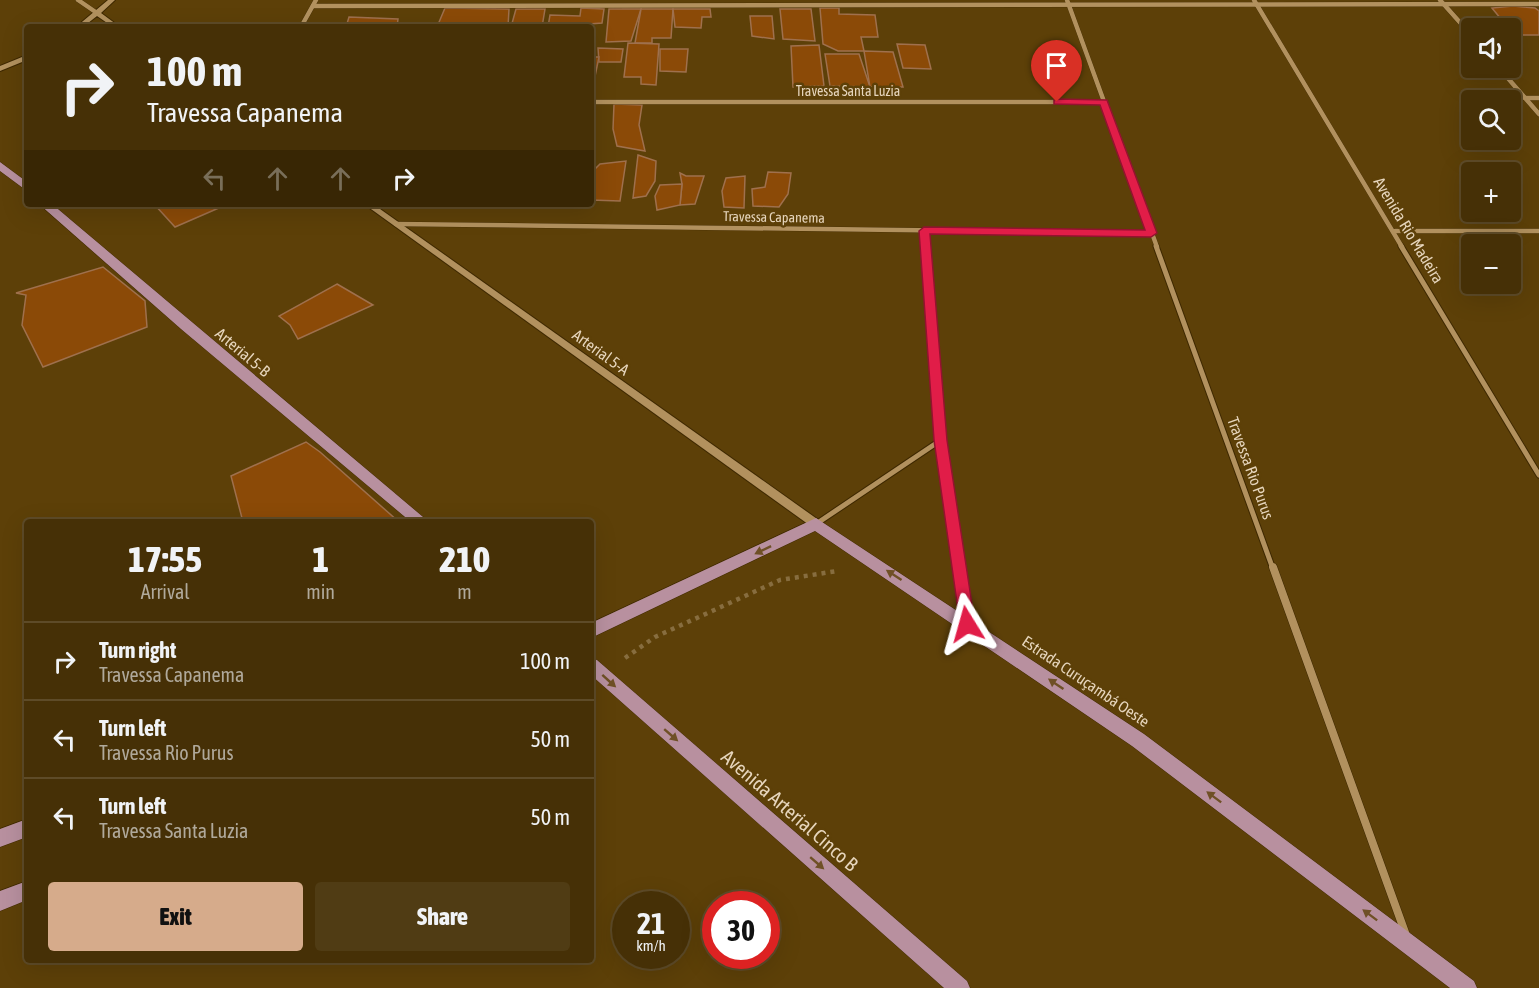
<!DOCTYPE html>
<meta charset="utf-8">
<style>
body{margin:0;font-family:"Asap Condensed",sans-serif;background:#503c14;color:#f1f3f6;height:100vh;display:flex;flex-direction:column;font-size:22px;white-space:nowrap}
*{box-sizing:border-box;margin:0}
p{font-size:20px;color:#b0a99b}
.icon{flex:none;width:33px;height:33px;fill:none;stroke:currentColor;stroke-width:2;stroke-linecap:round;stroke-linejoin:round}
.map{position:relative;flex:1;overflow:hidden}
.side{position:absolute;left:24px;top:519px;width:570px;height:444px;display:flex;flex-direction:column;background:#463006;border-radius:6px;box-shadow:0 6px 24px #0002,0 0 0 2px #5e4b28}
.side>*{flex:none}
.top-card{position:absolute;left:24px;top:24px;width:570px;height:183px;border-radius:6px;box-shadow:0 6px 24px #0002,0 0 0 2px #5e4b28;background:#463006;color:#f1f3f6;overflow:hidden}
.tools{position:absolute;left:1461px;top:18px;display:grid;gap:12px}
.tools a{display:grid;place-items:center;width:60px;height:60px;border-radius:6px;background:#463006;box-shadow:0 6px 24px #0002,0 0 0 2px #5e4b28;font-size:30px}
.speed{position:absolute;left:612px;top:891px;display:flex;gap:12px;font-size:30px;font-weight:700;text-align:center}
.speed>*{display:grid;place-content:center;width:78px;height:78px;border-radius:50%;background:#463006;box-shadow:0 6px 24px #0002,0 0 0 2px #5e4b28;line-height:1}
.speed small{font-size:15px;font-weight:400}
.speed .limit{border:9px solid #d22;background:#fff;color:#111}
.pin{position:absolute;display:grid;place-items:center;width:51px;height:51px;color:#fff;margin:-62px -26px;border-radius:50% 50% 50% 0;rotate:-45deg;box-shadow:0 0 6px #0007}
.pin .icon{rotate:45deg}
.me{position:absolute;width:66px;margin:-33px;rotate:352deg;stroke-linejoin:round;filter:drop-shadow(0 0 4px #0008)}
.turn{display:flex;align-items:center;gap:21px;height:126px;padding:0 24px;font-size:27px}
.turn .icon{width:78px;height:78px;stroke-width:2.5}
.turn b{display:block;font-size:42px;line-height:51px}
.lanes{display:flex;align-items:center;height:57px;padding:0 24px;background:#0003;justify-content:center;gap:30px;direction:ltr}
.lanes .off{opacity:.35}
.eta{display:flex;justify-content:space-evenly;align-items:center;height:102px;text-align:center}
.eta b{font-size:36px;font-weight:800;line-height:42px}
.action{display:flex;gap:12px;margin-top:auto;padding:12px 24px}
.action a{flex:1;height:69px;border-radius:6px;background:#d6ab8b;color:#111;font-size:24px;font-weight:800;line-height:69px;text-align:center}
.action a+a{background:#503c14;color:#f1f3f6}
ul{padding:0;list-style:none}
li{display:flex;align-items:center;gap:18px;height:78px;padding:0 24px;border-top:2px solid #5e4b28}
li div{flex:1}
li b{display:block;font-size:22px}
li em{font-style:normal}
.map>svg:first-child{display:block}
.building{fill:#8b4a07;stroke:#9f704d;stroke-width:1.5}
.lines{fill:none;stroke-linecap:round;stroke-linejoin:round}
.minor-far2-casing{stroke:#3e2800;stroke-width:5}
.minor-far1-casing{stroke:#3e2800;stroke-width:7}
.minor-casing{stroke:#3e2800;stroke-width:9}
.tertiary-casing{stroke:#3e2800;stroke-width:2}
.primary-casing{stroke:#3e2800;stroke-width:1}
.path{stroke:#876d3f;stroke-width:4.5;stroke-dasharray:4 5;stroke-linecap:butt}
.minor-far2{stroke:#b2915e;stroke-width:4.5}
.minor-far1{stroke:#b2915e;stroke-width:5}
.minor{stroke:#b2915e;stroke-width:8}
.tertiary{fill:#b2915e;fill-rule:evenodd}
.primary{fill:#b8909f;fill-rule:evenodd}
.oneway{fill:#6f5026}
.route{fill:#e11d48;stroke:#92132f;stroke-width:1.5}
.labels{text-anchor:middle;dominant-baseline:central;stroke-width:5;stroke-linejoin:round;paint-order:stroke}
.far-street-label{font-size:14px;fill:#e6d5bc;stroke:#5d4008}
.street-label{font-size:16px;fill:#e6d5bc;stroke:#5d4008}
.near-street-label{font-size:20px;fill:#e6d5bc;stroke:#5d4008}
</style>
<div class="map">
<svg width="1539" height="988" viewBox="0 0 1539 988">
<rect width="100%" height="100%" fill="#5d4008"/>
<g class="building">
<polygon points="1513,6 1535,8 1539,11 1539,35 1518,35 1510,30 1492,8"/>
<polygon points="445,8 509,9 508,27 437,27"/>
<polygon points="581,8 604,9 602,23 548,27 550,15 580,16"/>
<polygon points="820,8 839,8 839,14 875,15 878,37 861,37 864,51 838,51 823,44"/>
<polygon points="516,9 545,9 542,27 511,27"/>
<polygon points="609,9 641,9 631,41 606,42"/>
<polygon points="641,9 673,9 671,38 652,38 652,43 635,43"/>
<polygon points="673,9 710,9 711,17 702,17 701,28 675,27"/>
<polygon points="780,9 811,9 815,41 783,39"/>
<polygon points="750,16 772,16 774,39 752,36"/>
<polygon points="349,17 398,19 397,27 346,27"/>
<polygon points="628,43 659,44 656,85 641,84 641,77 624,77"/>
<polygon points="897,44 925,45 931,69 903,68"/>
<polygon points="819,45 824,86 793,87 791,46"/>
<polygon points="598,48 623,49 621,62 599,62"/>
<polygon points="660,49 688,49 686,72 660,71"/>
<polygon points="864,51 893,52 903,87 870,87"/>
<polygon points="825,54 859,54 870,87 830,86"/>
<polygon points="591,57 599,57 593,86 591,86"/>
<polygon points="614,104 642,105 639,125 645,151 617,146 613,129"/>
<polygon points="638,155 656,161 655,181 646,196 633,198"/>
<polygon points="626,161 620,201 591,200 591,173 600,164"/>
<polygon points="768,172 791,173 788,194 779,207 753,206 752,189 765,187"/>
<polygon points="680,173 686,176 704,176 695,204 680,205 682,184"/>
<polygon points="745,176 744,208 724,207 722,191 726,178"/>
<polygon points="682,184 680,205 657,210 655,196 660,185"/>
<polygon points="154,204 228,204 175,227"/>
<polygon points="103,267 145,301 147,327 43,367 22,325 26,295 16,293"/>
<polygon points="337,284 373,305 298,339 290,325 279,316"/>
<polygon points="306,442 320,452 399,522 243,522 231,476"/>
</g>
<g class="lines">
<defs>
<g id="minor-far2">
<polyline points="78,0 97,13"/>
<polyline points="1067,0 1157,247"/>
<polyline points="1254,0 1402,247"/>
<polyline points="1440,0 1472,36"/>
<polyline points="313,6 1539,4"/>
<polyline points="301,27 316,0"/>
<polyline points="1499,68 1539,114"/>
<polyline points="1525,98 1539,98"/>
<polyline points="591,102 1104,102"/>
<polyline points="396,224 1151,233"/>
<polyline points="924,231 925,247"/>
<polyline points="1395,231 1539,231"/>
</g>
<g id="minor-far1">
<polyline points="925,246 941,440 959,569"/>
<polyline points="1156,246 1273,569"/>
<polyline points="1401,246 1539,475"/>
<polyline points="816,524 941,440"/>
</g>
<g id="minor">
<polyline points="959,567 967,623"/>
<polyline points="1273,567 1406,935"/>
</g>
<g id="tertiary">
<polygon points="108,0 115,0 101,13 120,27 113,27 97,16 83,27 76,27"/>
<polygon points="27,55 27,60 0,71 0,66"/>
<polygon points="364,204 373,204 820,521 821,524 820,527 812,527"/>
</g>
<g id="primary">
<polygon points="0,162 27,182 27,191 0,171"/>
<polygon points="39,204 52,204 429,522 411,522 181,329"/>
<polygon points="816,518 1144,734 1474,981 1477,988 1450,988 1132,746 815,531 591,638 591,623"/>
<polygon points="591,658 597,660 967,981 970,988 944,988 591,675"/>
<polygon points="27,819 27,837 0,847 0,829"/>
<polygon points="27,881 27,900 0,911 0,891"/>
</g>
</defs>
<use href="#minor-far2" class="minor-far2-casing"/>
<use href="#minor-far1" class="minor-far1-casing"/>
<use href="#minor" class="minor-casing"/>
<use href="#tertiary" class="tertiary-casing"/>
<use href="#primary" class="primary-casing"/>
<polyline class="path" points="625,658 655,637 780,580 837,571"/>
<use href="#minor-far2" class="minor-far2"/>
<use href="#minor-far1" class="minor-far1"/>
<use href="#minor" class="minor"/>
<use href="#tertiary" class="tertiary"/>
<use href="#primary" class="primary"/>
</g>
<defs><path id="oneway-solid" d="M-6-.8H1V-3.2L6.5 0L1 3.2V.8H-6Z" transform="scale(1.5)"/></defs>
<g class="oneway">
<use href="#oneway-solid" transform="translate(763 550) rotate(154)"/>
<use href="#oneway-solid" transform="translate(894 575) rotate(-147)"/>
<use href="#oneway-solid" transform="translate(609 681) rotate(42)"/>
<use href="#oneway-solid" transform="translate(1056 684) rotate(-146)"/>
<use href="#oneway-solid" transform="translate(671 735) rotate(41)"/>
<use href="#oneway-solid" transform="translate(1214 797) rotate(-143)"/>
<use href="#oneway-solid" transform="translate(817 863) rotate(41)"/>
<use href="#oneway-solid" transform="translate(1370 915) rotate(-143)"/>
</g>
<polygon class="route" points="1057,99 1107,100 1157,233 1151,237 930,234 947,440 975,624 972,628 962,628 960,624 934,440 919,231 924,227 1145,230 1100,105 1054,104 1054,100"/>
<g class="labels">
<g class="far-street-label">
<text x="848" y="91">Travessa Santa Luzia</text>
<text transform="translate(774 217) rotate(1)">Travessa Capanema</text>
</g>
<g class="street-label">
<text transform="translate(1409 230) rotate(59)">Avenida Rio Madeira</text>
<text transform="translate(243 352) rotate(40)">Arterial 5-B</text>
<text transform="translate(601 352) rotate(36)">Arterial 5-A</text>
<text transform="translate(1251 468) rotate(70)">Travessa Rio Purus</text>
<text transform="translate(1086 681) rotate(34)">Estrada Curuçambá Oeste</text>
</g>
<g class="near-street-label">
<text transform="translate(790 810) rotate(41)">Avenida Arterial Cinco B</text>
</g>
</g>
</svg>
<div class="tools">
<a><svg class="icon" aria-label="sound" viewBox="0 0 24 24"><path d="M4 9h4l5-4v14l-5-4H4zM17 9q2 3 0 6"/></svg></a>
<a><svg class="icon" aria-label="search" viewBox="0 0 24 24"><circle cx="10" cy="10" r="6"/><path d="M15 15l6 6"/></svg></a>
<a>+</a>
<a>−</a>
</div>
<div class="speed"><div>21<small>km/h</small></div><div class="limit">30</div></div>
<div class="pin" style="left:1057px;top:102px;background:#d93025"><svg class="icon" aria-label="arrive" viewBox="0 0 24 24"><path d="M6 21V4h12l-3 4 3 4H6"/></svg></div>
<svg class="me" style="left:967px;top:624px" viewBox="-20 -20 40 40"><path d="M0-17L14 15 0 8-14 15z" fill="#e11d48" stroke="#fff" stroke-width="4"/></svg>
<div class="top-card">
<div class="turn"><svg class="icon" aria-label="right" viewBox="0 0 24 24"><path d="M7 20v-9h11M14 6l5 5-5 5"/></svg><div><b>100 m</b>Travessa Capanema</div></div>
<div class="lanes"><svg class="icon off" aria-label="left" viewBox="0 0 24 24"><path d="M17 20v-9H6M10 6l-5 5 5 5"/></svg><svg class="icon off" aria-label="ahead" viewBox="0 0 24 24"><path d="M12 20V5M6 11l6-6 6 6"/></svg><svg class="icon off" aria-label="ahead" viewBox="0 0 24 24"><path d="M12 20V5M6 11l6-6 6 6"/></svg><svg class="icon" aria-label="right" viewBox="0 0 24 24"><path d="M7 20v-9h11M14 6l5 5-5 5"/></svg></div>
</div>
<section class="side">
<div class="eta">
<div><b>17:55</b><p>Arrival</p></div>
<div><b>1</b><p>min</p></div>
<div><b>210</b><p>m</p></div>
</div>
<ul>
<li><svg class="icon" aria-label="right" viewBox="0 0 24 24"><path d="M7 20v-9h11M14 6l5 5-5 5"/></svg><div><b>Turn right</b><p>Travessa Capanema</p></div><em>100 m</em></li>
<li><svg class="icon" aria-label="left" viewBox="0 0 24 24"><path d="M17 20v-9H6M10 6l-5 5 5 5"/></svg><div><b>Turn left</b><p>Travessa Rio Purus</p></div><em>50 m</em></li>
<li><svg class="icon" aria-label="left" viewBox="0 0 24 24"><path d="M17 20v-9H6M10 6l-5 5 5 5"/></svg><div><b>Turn left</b><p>Travessa Santa Luzia</p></div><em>50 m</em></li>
</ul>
<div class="action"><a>Exit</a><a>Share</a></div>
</section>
</div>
